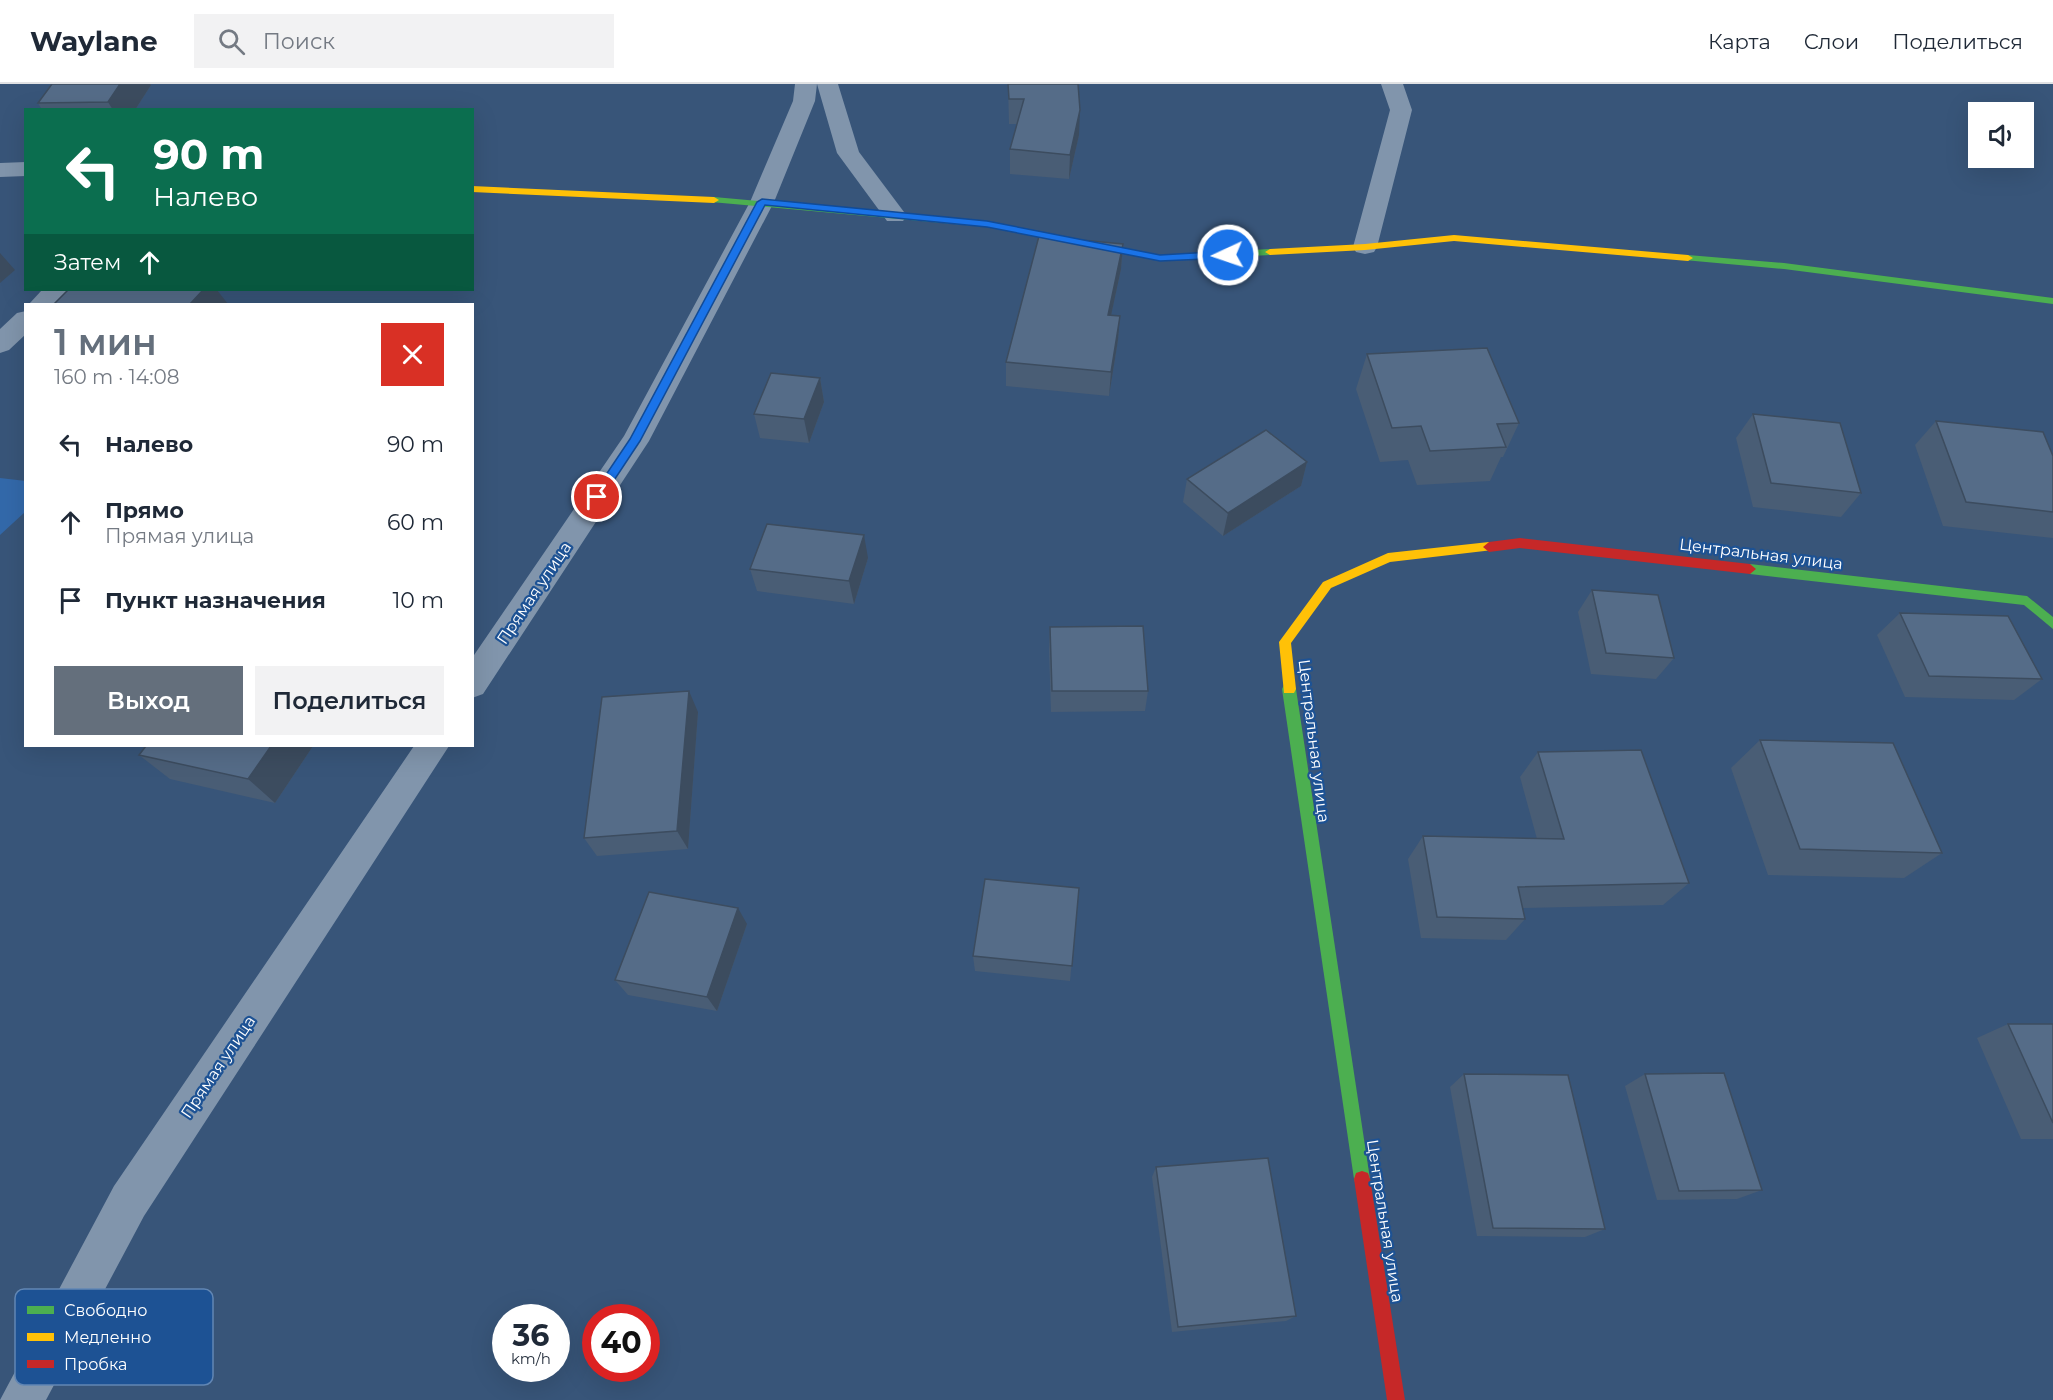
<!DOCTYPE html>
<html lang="ru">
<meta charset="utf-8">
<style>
body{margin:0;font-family:Montserrat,sans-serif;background:#f2f2f3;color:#1f2937;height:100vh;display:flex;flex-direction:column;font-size:22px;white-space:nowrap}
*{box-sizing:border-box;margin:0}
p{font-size:20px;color:#747a83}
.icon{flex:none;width:33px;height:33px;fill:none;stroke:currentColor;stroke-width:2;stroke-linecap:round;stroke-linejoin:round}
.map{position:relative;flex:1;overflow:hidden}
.panel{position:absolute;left:24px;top:219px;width:450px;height:444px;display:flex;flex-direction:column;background:#fff;border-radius:0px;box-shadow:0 6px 24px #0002}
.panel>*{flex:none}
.banner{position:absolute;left:24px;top:24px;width:450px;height:183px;border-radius:0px;box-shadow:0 6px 24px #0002;background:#0b6e4f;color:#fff;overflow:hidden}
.tools{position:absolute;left:1968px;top:18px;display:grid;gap:12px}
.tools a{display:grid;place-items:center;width:66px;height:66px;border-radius:0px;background:#fff;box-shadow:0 6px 24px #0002;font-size:30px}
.speed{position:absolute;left:492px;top:1220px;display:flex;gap:12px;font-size:30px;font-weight:700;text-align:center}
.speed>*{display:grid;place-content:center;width:78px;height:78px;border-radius:50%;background:#fff;box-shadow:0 6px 24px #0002;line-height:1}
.speed small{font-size:15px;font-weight:400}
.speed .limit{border:9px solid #d22;background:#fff;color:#111}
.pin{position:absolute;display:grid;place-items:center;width:51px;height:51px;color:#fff;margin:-26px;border:3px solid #fff;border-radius:50%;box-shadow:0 2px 6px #0007}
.me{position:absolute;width:66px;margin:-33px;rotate:267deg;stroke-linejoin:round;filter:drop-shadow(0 0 4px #0008)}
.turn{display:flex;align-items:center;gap:21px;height:126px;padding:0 30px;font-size:27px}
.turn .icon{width:78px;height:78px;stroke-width:2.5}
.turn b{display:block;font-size:42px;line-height:51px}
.then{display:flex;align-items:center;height:57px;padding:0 30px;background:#0003;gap:12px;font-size:22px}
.round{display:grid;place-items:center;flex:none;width:63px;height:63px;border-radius:0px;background:#f2f2f3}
.overview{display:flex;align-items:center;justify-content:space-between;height:102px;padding:0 30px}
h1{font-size:36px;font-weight:600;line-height:45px;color:#646f7c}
.button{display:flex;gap:12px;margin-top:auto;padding:12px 30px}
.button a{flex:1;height:69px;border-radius:0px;background:#646f7c;color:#fff;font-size:24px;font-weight:600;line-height:69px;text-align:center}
.button a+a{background:#f2f2f3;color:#1f2937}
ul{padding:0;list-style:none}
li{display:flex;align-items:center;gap:18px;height:78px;padding:0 30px}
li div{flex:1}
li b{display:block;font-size:22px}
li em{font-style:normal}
header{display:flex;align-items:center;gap:36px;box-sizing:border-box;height:84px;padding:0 30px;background:#fff;border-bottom:2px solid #e0e1e3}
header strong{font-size:28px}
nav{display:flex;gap:33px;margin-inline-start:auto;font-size:21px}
.search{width:420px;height:54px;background:#f2f2f3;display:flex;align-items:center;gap:15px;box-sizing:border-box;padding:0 21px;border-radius:0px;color:#747a83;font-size:22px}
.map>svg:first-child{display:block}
.green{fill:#3369aa}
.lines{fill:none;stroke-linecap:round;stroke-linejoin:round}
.street{fill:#8195ac;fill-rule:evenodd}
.fast{fill:#4caf50;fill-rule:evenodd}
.slow{fill:#ffc107;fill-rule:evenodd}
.jam{fill:#c62828;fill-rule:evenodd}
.wall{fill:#495d75}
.shaded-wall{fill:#3c4c5f}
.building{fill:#556c88;stroke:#3c4c5f;stroke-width:1.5}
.route{fill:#1a73e8;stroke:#114b97;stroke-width:1.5}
.labels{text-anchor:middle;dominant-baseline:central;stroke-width:4.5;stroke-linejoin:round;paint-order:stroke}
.street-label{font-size:16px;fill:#fff;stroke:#1d5294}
.key{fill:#1d5294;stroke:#6186b4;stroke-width:1.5}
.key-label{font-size:16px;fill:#fff}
</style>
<header>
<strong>Waylane</strong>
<div class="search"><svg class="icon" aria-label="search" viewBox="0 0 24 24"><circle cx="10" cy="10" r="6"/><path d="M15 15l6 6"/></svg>Поиск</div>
<nav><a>Карта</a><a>Слои</a><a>Поделиться</a></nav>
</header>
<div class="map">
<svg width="2053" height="1316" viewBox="0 0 2053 1316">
<rect width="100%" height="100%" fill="#385579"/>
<polygon class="green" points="0,394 26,397 25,428 0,451"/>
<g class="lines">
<g class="street">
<polygon points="795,0 838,0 859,68 907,132 903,137 887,137 837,69 817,0 815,17 774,118 649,357 483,610 472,614 472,574 624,352 750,118 793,17"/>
<polygon points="1381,0 1403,0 1412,26 1377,163 1374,168 1365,170 1356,168 1353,163 1390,26"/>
<polygon points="26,78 26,92 0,93 0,79"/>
<polygon points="42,206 68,206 55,220 29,220"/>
<polygon points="26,227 26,250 9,266 0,269 0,245 17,229"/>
<polygon points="414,662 449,662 144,1132 46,1316 0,1316 114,1102"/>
</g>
<g class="fast">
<polygon points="714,113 987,137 1160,171 1270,165 1275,168 1270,171 1160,177 987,143 711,118 709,116"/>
<polygon points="1688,171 1784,179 2053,214 2053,220 1784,185 1684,176 1684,172"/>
<polygon points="1750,480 2027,512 2053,533 2053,545 2024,521 1750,490 1744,485"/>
<polygon points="1289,600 1294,601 1296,605 1370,1095 1368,1101 1362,1103 1356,1101 1354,1095 1282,605 1284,601"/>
</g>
<g class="slow">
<polygon points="472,102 714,113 719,116 714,119 472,108"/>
<polygon points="1454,151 1688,171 1693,174 1688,177 1454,157 1365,166 1270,171 1265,168 1270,165 1365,160"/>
<polygon points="1489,458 1493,460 1495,463 1493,466 1390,478 1331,504 1291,559 1296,605 1294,609 1284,609 1279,558 1323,498 1388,469"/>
</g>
<g class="jam">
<polygon points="1520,454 1750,480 1756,485 1750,490 1520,464 1489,468 1483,463 1489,458"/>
<polygon points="1362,1087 1368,1089 1370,1095 1405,1316 1387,1316 1354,1095 1356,1089"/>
</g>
</g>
<g class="wall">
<polygon points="52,0 150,0 151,1 135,26 42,26 38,19"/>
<polygon points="1008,0 1079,51 1069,95 1010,90 1010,65 1017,40 1009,40"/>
<polygon points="1123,160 1121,185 1111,231 1120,232 1118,256 1109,312 1006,302 1006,278"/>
<polygon points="1367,270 1519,339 1503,373 1501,373 1490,397 1417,401 1408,376 1380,378 1356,305"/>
<polygon points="820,294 824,318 809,359 760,354 754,330"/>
<polygon points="1753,330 1861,409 1841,433 1753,423 1736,354"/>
<polygon points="1936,337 2053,372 2053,454 1943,442 1915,361"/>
<polygon points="1307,378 1301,402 1223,452 1183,418 1187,395"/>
<polygon points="868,474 854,520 757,507 750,485"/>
<polygon points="1592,506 1674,574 1656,595 1591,590 1578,528"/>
<polygon points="1900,529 2042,595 2014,616 1905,613 1877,551"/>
<polygon points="1050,543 1148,607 1145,627 1051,628 1049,565"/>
<polygon points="698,628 688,765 597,772 584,754"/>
<polygon points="1760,656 1942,769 1904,794 1768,791 1731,684"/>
<polygon points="146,662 313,662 275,719 170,695 139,671"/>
<polygon points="1538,668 1689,799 1663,821 1523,824 1525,835 1506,856 1421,854 1408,775 1423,752 1537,755 1520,693"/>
<polygon points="1079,804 1070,897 975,887 973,872"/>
<polygon points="747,840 717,927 628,911 615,896"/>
<polygon points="2008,940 2053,940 2053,1055 2021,1055 1977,954"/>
<polygon points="1464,990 1605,1145 1585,1153 1477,1152 1450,1003"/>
<polygon points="1645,990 1762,1106 1737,1115 1657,1116 1625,1002"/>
<polygon points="1156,1083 1296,1232 1286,1237 1172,1248 1152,1093"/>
</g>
<g class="shaded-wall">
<polygon points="120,0 150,0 151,1 135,26 113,26 108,18"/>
<polygon points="1080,26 1079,51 1069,95 1070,71"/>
<polygon points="1123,160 1121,185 1106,255 1108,231"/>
<polygon points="0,169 15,186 0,199"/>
<polygon points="203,206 217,206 228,220 190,220"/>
<polygon points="1120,232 1118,256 1109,312 1111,288"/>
<polygon points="820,294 824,318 809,359 804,335"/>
<polygon points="1307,378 1301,402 1223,452 1228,429"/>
<polygon points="864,451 868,474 854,520 849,497"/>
<polygon points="689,607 698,628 688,765 677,747"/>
<polygon points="271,662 313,662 275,719 248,695"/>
<polygon points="738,824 747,840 717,927 707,913"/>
</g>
<g class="building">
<polygon points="52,0 120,0 108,18 38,19"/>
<polygon points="1008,0 1078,0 1080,26 1070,71 1010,65 1024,15 1009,15"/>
<polygon points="1039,152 1123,160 1108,231 1120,232 1111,288 1006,278"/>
<polygon points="68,206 203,206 190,220 54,220"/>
<polygon points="1487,264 1519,339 1497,340 1506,363 1430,367 1421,342 1392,344 1367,270"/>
<polygon points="771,289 820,294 804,335 754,330"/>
<polygon points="1753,330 1840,339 1861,409 1771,399"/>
<polygon points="1936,337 2043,348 2053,372 2053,428 1966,418"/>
<polygon points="1266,346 1307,378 1228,429 1187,395"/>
<polygon points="767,440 864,451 849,497 750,485"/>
<polygon points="1592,506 1658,511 1674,574 1606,569"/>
<polygon points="1900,529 2008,532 2042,595 1929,592"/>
<polygon points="1143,542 1148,607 1052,607 1050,543"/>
<polygon points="689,607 677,747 584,754 602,613"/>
<polygon points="1760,656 1893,659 1942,769 1800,765"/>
<polygon points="146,662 271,662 248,695 139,671"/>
<polygon points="1641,666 1689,799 1518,803 1525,835 1437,833 1423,752 1564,755 1538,668"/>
<polygon points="985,795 1079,804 1072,882 973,872"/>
<polygon points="649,808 738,824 707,913 615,896"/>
<polygon points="2008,940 2053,940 2053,1039"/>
<polygon points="1724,989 1762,1106 1679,1107 1645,990"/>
<polygon points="1464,990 1568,991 1605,1145 1493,1144"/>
<polygon points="1268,1074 1296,1232 1178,1243 1156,1083"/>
</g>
<polygon class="route" points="762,115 987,137 1160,171 1228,167 1233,171 1228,174 1160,177 987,143 765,121 640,357 601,416 593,416 591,413 630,355 757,118"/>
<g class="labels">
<g class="street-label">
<text transform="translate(1761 470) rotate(7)">Центральная улица</text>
<text transform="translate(534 509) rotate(-56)">Прямая улица</text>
<text transform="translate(1314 657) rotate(83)">Центральная улица</text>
<text transform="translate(218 983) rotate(-56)">Прямая улица</text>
<text transform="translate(1385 1137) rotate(81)">Центральная улица</text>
</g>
</g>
<rect x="15" y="1205" width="198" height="96" rx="9" class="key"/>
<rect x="27" y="1222" width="27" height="8" fill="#4caf50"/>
<rect x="27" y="1249" width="27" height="8" fill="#ffc107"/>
<rect x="27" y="1276" width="27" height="8" fill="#c62828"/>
<g class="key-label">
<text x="64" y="1232">Свободно</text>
<text x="64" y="1259">Медленно</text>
<text x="64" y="1286">Пробка</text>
</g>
</svg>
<div class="tools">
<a><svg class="icon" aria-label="sound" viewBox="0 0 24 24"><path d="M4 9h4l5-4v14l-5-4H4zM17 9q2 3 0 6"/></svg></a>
</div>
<div class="speed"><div>36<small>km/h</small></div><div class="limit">40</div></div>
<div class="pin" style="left:597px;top:413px;background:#d93025"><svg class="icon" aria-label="arrive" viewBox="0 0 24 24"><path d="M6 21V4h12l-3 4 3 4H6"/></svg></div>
<svg class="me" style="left:1228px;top:171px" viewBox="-20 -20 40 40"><circle r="17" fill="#1a73e8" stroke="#fff" stroke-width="3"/><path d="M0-11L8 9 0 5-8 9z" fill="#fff"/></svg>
<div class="banner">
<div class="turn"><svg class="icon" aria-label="left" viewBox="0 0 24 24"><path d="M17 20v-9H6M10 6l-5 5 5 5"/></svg><div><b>90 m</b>Налево</div></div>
<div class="then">Затем<svg class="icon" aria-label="ahead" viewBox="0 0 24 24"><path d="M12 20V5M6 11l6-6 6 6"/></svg></div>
</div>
<section class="panel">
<div class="overview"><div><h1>1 мин</h1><p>160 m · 14:08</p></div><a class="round" style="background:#d93025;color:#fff"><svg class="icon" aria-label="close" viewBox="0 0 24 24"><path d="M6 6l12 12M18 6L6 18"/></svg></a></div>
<ul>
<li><svg class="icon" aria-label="left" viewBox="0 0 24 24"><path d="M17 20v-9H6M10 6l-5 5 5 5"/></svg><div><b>Налево</b></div><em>90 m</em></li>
<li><svg class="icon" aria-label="ahead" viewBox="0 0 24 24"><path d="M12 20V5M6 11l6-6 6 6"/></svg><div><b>Прямо</b><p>Прямая улица</p></div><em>60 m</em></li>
<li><svg class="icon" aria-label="arrive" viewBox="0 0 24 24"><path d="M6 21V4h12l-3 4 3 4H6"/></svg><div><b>Пункт назначения</b></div><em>10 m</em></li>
</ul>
<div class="button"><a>Выход</a><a>Поделиться</a></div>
</section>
</div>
